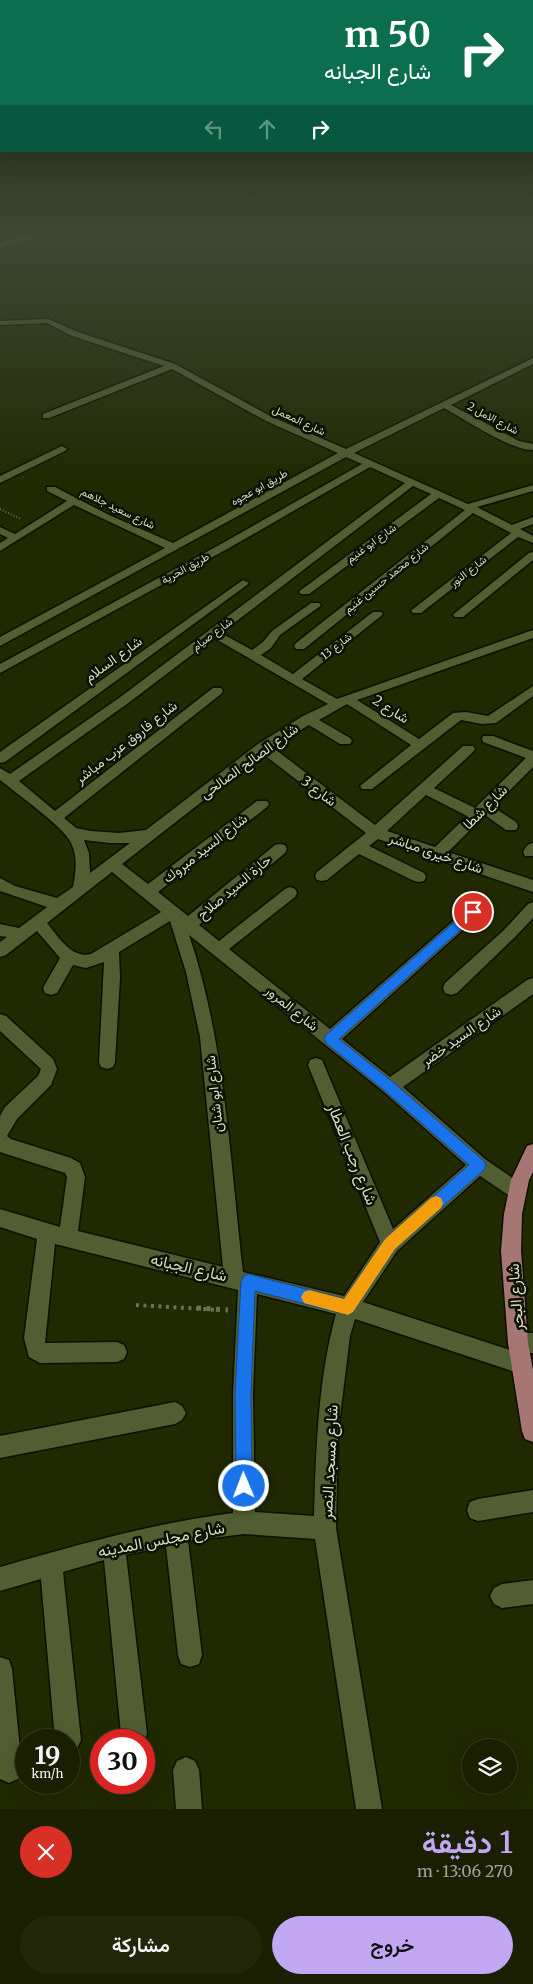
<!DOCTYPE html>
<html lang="ar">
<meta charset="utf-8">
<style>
body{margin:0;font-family:Merriweather,Vazirmatn,serif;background:#22270a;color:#f1f3f6;direction:rtl;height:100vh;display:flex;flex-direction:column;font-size:19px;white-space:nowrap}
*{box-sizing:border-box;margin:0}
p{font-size:16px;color:#9fa299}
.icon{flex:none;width:28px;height:28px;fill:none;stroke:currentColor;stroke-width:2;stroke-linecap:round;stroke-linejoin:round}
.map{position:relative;height:1809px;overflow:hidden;direction:ltr}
.details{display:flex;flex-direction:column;background:#191f00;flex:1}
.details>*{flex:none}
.top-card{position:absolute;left:0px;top:0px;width:534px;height:152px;box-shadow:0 5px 20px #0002,0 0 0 1px #373d22;direction:rtl;background:#0b6e4f;color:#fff;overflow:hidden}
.controls{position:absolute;left:462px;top:1739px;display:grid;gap:10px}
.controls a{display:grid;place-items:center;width:55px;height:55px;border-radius:50%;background:#191f00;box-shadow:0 5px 20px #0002,0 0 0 1px #373d22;font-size:25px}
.speed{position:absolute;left:15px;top:1729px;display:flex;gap:10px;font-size:25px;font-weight:700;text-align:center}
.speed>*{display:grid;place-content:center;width:65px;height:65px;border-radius:50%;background:#191f00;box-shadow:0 5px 20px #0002,0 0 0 1px #373d22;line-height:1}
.speed small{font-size:12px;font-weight:400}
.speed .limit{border:8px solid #d22;background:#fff;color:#111}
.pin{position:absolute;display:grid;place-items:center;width:42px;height:42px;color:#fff;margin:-21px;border:2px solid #fff;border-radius:50%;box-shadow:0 1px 5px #0007}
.me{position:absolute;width:55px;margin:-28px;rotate:359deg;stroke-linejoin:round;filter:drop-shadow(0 0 4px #0008)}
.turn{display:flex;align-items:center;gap:18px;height:105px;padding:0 20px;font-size:22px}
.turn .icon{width:65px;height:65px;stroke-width:2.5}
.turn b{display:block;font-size:35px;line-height:42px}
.lanes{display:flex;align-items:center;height:48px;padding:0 20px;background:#0003;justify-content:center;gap:25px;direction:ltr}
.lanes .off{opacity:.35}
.round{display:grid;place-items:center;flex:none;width:52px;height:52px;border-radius:26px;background:#22270a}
.overview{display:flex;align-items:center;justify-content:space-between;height:85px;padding:0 20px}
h1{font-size:30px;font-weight:600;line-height:38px;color:#c2a7f2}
.button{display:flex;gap:10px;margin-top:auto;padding:10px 20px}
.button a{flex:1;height:58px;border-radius:30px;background:#c2a7f2;color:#111;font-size:20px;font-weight:600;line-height:58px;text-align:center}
.button a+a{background:#22270a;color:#f1f3f6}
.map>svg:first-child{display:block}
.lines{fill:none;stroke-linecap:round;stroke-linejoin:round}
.minor-tunnel{stroke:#3c441d;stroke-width:8;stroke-dasharray:8 4;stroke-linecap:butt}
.minor-casing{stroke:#0c1000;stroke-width:3}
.major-casing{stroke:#0c1000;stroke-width:3}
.highway-casing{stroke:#0c1000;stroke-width:3}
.path-far2{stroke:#6a7250;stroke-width:2;stroke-dasharray:1 2;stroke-linecap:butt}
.path-far1{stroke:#6a7250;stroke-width:4;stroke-dasharray:3 4.5;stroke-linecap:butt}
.path{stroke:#6a7250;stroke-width:5;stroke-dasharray:4 5.5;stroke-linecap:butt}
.minor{fill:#525d31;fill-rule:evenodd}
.major{fill:#a67674;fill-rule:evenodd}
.highway{fill:#de86a1;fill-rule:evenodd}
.route{fill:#1a73e8;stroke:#114b97}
.slow{fill:#f59e0b}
.labels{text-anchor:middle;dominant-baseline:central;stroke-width:5;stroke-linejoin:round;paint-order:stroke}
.far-street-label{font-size:11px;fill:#d4dbc3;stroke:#0c1001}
.street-label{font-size:14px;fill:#d4dbc3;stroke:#0c1001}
.near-street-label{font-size:16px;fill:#d4dbc3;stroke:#0c1001}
</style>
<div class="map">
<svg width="533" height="1809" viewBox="0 0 533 1809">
<rect width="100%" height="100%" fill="#212900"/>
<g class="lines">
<polyline class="minor-tunnel" points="0,242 4,233"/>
<defs>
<g id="minor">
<path d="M48,319L78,332L175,364L272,417L346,449L533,358V364L451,405L519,441L533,444V450C510,450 466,420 444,408L354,453L468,504L533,485V491L477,507L512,525L533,517V524L520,529L533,536V543L518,537L421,613H413L411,611L413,609L511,533L473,513L304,649H296L294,646L296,643L465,510L439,498L309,594H301L299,592L301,590L431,494L413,486L221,633L252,650L263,642L272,631L311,603H319L321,605L319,607L280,635L271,648L261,655L293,674L373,612H381L383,614L381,616L302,679L337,699L533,630V638L357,700L419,739L453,713L466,712L488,716L533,686V696L496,723L482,724L461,720L372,789H362L360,786L411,745L347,704L319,720L350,738L352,741L350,744H340L309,725L272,747L375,825L463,746H473L475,749L473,752L434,788L475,808L526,758L483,742L482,739L483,736H493L533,751V767L493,807L516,822L518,826L516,830H506L485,815L448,852L533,880V892L378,839L369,846L424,873L426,877L424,881L419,882L414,881L359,854L327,880L322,881L317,880L315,876L317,872L366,833L263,754L122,864L148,884L257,801H267L269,804L267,807L158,892L188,916L275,845L280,844L285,845L287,849L285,853L199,925L219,941L285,889L290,887L295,889L297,893L295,897L229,949L330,1029L468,908L473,906L478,908L481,912L478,916L342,1039L390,1077L527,980L533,978V994L403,1087L485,1159L524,1186L526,1192L524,1198L517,1201L480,1176L397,1251L363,1302L513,1351L508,1343L511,1336L518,1333H533V1353H519L528,1357L531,1364L528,1371L521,1374L355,1319L350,1336L338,1433L336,1528L382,1809H356L315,1539L244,1534L188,1541L202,1655L199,1664L190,1667L181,1664L178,1655L166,1546L126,1555L147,1734L144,1741L124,1740L121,1734L104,1560L63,1572L81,1740L77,1749L69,1752V1740H55L41,1579L0,1591V1567C77,1545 153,1523 233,1513V1393L238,1290L55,1244L45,1343L117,1342L124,1345L127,1352L124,1359L117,1362L40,1363L29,1357L24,1338L37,1239L0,1227V1209L60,1227L67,1177L65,1173L0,1152V1116L5,1107L38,1076L41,1069L0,1031V1014L6,1016L53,1059L57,1069L51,1085L17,1119L7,1136L11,1139L71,1158L80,1163L85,1177L78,1231L223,1267L200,1037L186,972L170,921L119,952L120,978L115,1062L113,1067L107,1069L101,1067L99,1062L104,962L86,968L73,965L57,993L51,995L45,993L43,988L60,958L37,931L6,955L0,957V942L7,937L0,936V924L19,928L47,907L0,891V878L15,886L57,898L73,887C76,872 78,855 70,841C63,827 15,792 0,780V768L10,774L119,698L405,483L370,467L229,548L0,673V664L221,544L362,464L346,457L0,646V637L165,548L74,505L0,551V543L8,538L0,534V527L15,534L67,501L47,491V487H55L109,515L173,543L338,453L266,421L172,369L49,418H43V414L164,366L72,336L47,323L0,325V321ZM214,638L328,704L303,716L258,744L146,830L119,833L91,831L76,828L64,818L221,694L223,691L221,688H213L55,811L19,781L127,704ZM426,795L467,816L435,847L387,831ZM84,840L110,843H130L90,873L89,853ZM112,872L161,912L91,954C71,959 58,936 47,923ZM189,935L384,1092L466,1165L393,1229L322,1060L316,1058L310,1060L308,1065L380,1242L344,1296L243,1272C230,1160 225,1041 189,935ZM257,1294L336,1314C318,1379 316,1449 314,1516L255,1512L253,1393Z"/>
<polygon points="62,446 67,449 65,451 0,483 0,476"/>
<polygon points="533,552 533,560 463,617 455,617 453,615 455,613 529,553"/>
<polygon points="243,580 249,583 247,585 5,762 0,763 0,752"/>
<path d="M533,843V856H525L523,852C526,847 527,844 533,843Z"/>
<polygon points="533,902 533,918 514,938 457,993 451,995 445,993 443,988 445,983 504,930 528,904"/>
<polygon points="175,1402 182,1406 186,1413 182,1420 175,1424 0,1458 0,1436"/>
<polygon points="533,1490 533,1512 478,1521 470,1518 467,1510 470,1502 478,1499"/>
<polygon points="533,1580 533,1604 502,1608 494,1604 490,1596 494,1588 502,1584"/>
<polygon points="0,1657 9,1660 12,1669 22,1770 18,1779 9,1783 0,1779"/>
<polygon points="186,1757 195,1761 199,1770 202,1809 176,1809 173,1770 177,1761"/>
</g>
<polygon id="major" points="533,1144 533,1172 529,1180 522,1214 521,1251 528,1343 533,1370 533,1442 525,1439 522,1431 508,1343 501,1251 504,1214 511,1180 527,1146"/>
<polygon id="highway" points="37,233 50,233 0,247 0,243"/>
</defs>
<use href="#minor" class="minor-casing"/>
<use href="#major" class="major-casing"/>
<use href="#highway" class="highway-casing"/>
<polyline class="path-far2" points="0,509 21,519"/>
<polyline class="path-far1" points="136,1305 220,1310"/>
<polyline class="path" points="197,1308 228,1310"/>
<use href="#minor" class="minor"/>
<use href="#major" class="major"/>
<use href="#highway" class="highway"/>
</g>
<linearGradient id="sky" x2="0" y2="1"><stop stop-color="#121700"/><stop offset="0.48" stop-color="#3d4937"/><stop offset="1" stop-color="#3d4937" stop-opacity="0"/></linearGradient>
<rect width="533" height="487" fill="url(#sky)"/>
<polygon class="route" points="473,908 477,909 478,912 477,915 339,1039 394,1083 484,1161 486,1165 484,1170 395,1249 353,1312 348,1315 255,1291 251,1393 252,1486 250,1492 244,1494 238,1492 236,1486 235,1393 241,1282 243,1277 248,1274 344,1299 385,1239 469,1165 385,1091 326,1043 324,1039 326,1035 469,909"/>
<polygon class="slow" points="436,1196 441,1198 443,1203 441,1208 395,1249 353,1312 348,1315 304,1303 301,1297 304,1292 309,1290 344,1299 385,1239 431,1198"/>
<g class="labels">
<g class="far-street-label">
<text transform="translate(493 418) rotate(28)">شارع الامل 2</text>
<text transform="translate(299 420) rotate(25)">شارع المعمل</text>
<text transform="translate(259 487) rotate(-29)">طريق ابو عجوه</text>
<text transform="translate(118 508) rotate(26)">شارع سعيد جلاهم</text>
<text transform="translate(371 543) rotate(-36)">شارع ابو غنيم</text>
<text transform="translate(185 568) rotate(-29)">طريق الحرية</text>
<text transform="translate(468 571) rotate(-38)">شارع النور</text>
<text transform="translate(386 578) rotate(-39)">شارع محمد حسين غنيم</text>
<text transform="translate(212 634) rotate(-37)">شارع صيام</text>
<text transform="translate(336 646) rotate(-38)">شارع 13</text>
</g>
<g class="street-label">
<text transform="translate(113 659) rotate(-36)">شارع السلام</text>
<text transform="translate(391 709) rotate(32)">شارع 2</text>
<text transform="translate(126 742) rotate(-38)">شارع فاروق عزب مباشر</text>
<text transform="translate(249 761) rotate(-36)">شارع الصالح الصالحى</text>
<text transform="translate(319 791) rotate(37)">شارع 3</text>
<text transform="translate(485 807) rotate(-45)">شارع شطا</text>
<text transform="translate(205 848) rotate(-38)">شارع السيد مبروك</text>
<text transform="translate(436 853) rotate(19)">شارع خيرى مباشر</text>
<text transform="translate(234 887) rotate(-40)">حارة السيد صلاح</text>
<text transform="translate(292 1008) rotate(39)">شارع المرور</text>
<text transform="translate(461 1036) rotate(-35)">شارع السيد خضر</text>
<text transform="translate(214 1094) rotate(-96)">شارع ابو شنان</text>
</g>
<g class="near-street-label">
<text transform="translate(353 1154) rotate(68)">شارع رجب العطار</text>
<text transform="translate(189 1267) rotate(13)">شارع الجبانه</text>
<text transform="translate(515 1297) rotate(-94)">شارع البحر</text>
<text transform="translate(329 1462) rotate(-87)">شارع مسجد النصر</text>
<text transform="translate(161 1539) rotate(-11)">شارع مجلس المدينه</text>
</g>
</g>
</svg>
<div class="controls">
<a><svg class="icon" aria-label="layers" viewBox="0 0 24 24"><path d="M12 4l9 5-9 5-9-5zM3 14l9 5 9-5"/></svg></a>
</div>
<div class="speed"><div>19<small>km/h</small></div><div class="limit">30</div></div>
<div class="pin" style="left:473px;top:912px;background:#d93025"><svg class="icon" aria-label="arrive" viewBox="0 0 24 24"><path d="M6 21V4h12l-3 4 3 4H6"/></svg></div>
<svg class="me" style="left:244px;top:1486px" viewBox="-20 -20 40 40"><circle r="17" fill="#1a73e8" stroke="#fff" stroke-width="3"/><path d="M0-11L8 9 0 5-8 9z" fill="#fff"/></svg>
<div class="top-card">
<div class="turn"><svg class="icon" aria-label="right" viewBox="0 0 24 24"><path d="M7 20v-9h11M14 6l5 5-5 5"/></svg><div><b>50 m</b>شارع الجبانه</div></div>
<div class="lanes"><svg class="icon off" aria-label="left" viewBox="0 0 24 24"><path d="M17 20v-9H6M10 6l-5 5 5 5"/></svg><svg class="icon off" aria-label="ahead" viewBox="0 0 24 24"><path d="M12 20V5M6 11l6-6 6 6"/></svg><svg class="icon" aria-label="right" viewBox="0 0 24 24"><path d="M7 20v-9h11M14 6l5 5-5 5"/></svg></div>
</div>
</div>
<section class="details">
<div class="overview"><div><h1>1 دقيقة</h1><p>270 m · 13:06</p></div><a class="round" style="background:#d93025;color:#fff"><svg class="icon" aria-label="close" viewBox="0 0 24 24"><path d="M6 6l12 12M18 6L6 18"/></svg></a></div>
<div class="button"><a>خروج</a><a>مشاركة</a></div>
</section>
